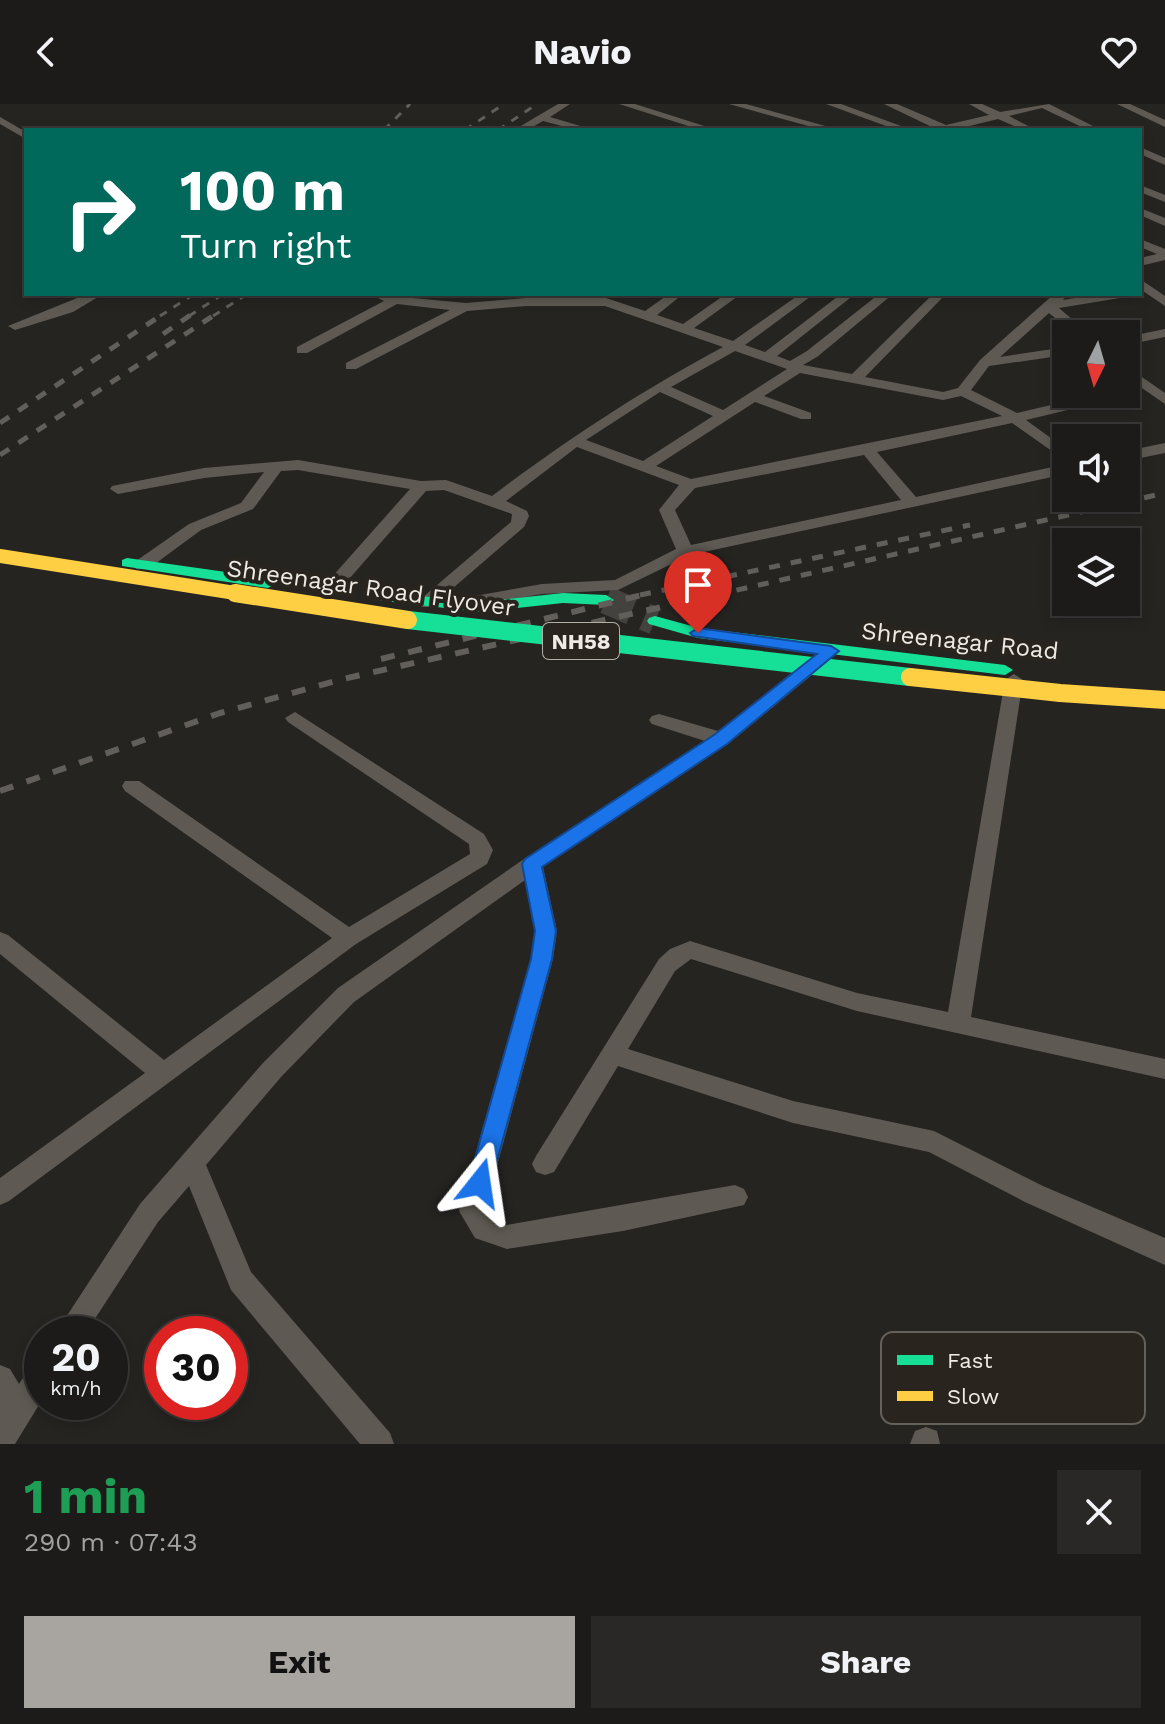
<!DOCTYPE html>
<meta charset="utf-8">
<style>
body{margin:0;font-family:"Work Sans",sans-serif;background:#292826;color:#f1f3f6;height:100vh;display:flex;flex-direction:column;font-size:30px;white-space:nowrap}
*{box-sizing:border-box;margin:0}
p{font-size:26px;color:#a0a1a2}
.icon{flex:none;width:44px;height:44px;fill:none;stroke:currentColor;stroke-width:2;stroke-linecap:round;stroke-linejoin:round}
.map{position:relative;height:1340px;overflow:hidden}
.sheet{display:flex;flex-direction:column;background:#1c1b19;flex:1}
.sheet>*{flex:none}
.banner{position:absolute;left:24px;top:24px;width:1118px;height:168px;border-radius:0px;box-shadow:0 4px 12px #0003,0 0 0 2px #3a3938;background:#00695c;color:#fff;overflow:hidden}
.needle{width:52px;rotate:185deg}
.controls{position:absolute;left:1052px;top:216px;display:grid;gap:16px}
.controls a{display:grid;place-items:center;width:88px;height:88px;border-radius:0px;background:#1c1b19;box-shadow:0 4px 12px #0003,0 0 0 2px #3a3938;font-size:40px}
.speed{position:absolute;left:24px;top:1212px;display:flex;gap:16px;font-size:40px;font-weight:700;text-align:center}
.speed>*{display:grid;place-content:center;width:104px;height:104px;border-radius:50%;background:#1c1b19;box-shadow:0 4px 12px #0003,0 0 0 2px #3a3938;line-height:1}
.speed small{font-size:20px;font-weight:400}
.speed .limit{border:12px solid #d22;background:#fff;color:#111}
.pin{position:absolute;display:grid;place-items:center;width:68px;height:68px;color:#fff;margin:-82px -34px;border-radius:50% 50% 50% 0;rotate:-45deg;box-shadow:0 0 8px #0007}
.pin .icon{rotate:45deg}
.me{position:absolute;width:88px;margin:-44px;rotate:15deg;stroke-linejoin:round;filter:drop-shadow(0 0 6px #0008)}
.turn{display:flex;align-items:center;gap:28px;height:168px;padding:0 24px;font-size:36px}
.turn .icon{width:104px;height:104px;stroke-width:2.5}
.turn b{display:block;font-size:56px;line-height:68px}
.round{display:grid;place-items:center;flex:none;width:84px;height:84px;border-radius:0px;background:#292826}
.headline{display:flex;align-items:center;justify-content:space-between;height:136px;padding:0 24px}
h1{font-size:48px;font-weight:700;line-height:60px;color:#1e9e55}
.action{display:flex;gap:16px;margin-top:auto;padding:16px 24px}
.action a{flex:1;height:92px;border-radius:0px;background:#a8a5a1;color:#111;font-size:32px;font-weight:700;line-height:92px;text-align:center}
.action a+a{background:#292826;color:#f1f3f6}
header{display:flex;justify-content:space-between;align-items:center;height:104px;padding:0 24px;background:#1c1b19;font-size:36px;font-weight:700}
.map>svg:first-child{display:block}
.lines{fill:none;stroke-linecap:round;stroke-linejoin:round}
.secondary-tunnel{stroke:#44423f;stroke-width:28;stroke-dasharray:28 14;stroke-linecap:butt}
.street{fill:#5e5a53;fill-rule:evenodd}
.fast{fill:#16e098;fill-rule:evenodd}
.rail-far2{stroke:#625f5a;stroke-width:3;stroke-dasharray:8 8;stroke-linecap:butt}
.rail-far1{stroke:#625f5a;stroke-width:5;stroke-dasharray:11 11;stroke-linecap:butt}
.rail{stroke:#625f5a;stroke-width:6;stroke-dasharray:14 14;stroke-linecap:butt}
.fast-bridge{stroke:#16e098;stroke-width:18}
.slow-bridge-far1{stroke:#ffcf43;stroke-width:14}
.slow-bridge{stroke:#ffcf43;stroke-width:18}
.route{fill:#1a73e8;stroke:#114b97;stroke-width:2}
.labels{text-anchor:middle;dominant-baseline:central;stroke-width:8;stroke-linejoin:round;paint-order:stroke}
.shield{fill:#29251e;stroke:#b3b0aa;stroke-width:2}
.shield-label{font-size:22px;font-weight:bold;fill:#eeebe6}
.street-label{font-size:24px;fill:#eeebe6;stroke:#29251e}
.key{fill:#29251e;stroke:#64605a;stroke-width:2}
.key-label{font-size:22px;fill:#eeebe6}
</style>
<header><svg class="icon" aria-label="back" viewBox="0 0 24 24"><path d="M15 5l-7 7 7 7"/></svg>Navio<svg class="icon" aria-label="heart" viewBox="0 0 24 24"><path d="M12 20l-8-8c-3-5 5-10 8-4 3-6 11-1 8 4z"/></svg></header>
<div class="map">
<svg width="1165" height="1340" viewBox="0 0 1165 1340">
<rect width="100%" height="100%" fill="#262421"/>
<g class="lines">
<polyline class="secondary-tunnel" points="606,496 655,517"/>
<g class="street">
<polygon points="558,0 570,0 550,13 594,26 577,26 543,17 527,26 514,26"/>
<polygon points="619,0 635,0 717,26 701,26"/>
<polygon points="729,0 746,0 840,26 823,26"/>
<polygon points="826,0 841,0 912,26 897,26"/>
<polygon points="884,0 897,0 946,21 989,11 969,0 982,0 1000,8 1049,0 1101,26 1088,26 1042,4 1009,12 1036,26 1023,26 998,15 953,26 933,26 934,24"/>
<polygon points="1117,0 1130,0 1165,16 1165,23"/>
<polygon points="0,13 26,28 26,35 0,20"/>
<polygon points="1140,43 1165,54 1165,61 1140,50"/>
<polygon points="1140,81 1165,91 1165,98 1140,88"/>
<polygon points="1140,104 1165,114 1165,122 1140,111"/>
<polygon points="1140,135 1165,145 1165,156 1140,162 1140,154 1157,150 1140,143"/>
<polygon points="1140,175 1165,192 1165,202 1140,185"/>
<polygon points="87,190 103,190 73,208 15,226 8,222"/>
<path d="M370,190L466,199L526,194H606L645,207L669,190H683L657,211L683,220L726,190H741L694,224L733,237L800,190H814L745,241L765,248L841,190H855L777,252L790,257L807,247L879,190H893L817,253L803,261L852,270L933,190H946L865,273L943,288L958,284L980,256L1054,190H1068L1063,196L1097,190H1126L1120,194L1059,204L1089,230H1074L1049,209L1000,253L1066,243V251L989,262L971,286L1017,309L1098,290H1124L1122,293L1026,316L1066,345V357L1012,319L877,348L916,393L1066,360V370L690,451L618,486L542,490L452,506L443,501L452,496L542,480L615,476L676,445L659,406L679,381L577,343L506,397L527,407L529,412L524,423L431,503H419L416,499L511,418L512,410L444,386L426,387L335,491L329,492L320,487L323,483L410,385L298,366L281,367L253,405L201,426L148,465H136L134,461L136,457L189,420L241,399L264,368L204,374L118,390L110,385L112,382L204,364L298,356L421,377L446,376L492,392C569,334 638,289 723,243L605,202H526L467,207L356,265H346V259L450,206L397,200L307,249H297V243L384,197ZM735,247L787,265L723,306L671,283ZM800,269L943,296L961,292L1002,312L691,375L656,362L755,298L801,315H811V309L764,292ZM660,288L713,312L643,357L586,336ZM864,351L901,396L691,441L675,406L695,384Z"/>
<polygon points="1165,225 1165,233 1126,241 1126,233"/>
<polygon points="1126,262 1165,289 1165,300 1126,273"/>
<polygon points="1165,339 1165,349 1126,357 1126,347"/>
<polygon points="812,556 821,562 818,566 728,640 543,763 557,827 553,855 485,1107 494,1117 507,1121 735,1081 744,1085 748,1093 744,1101 623,1127 507,1145 475,1134 459,1107 531,855 535,827 525,776 354,898 281,973 206,1061 251,1168 390,1329 394,1340 360,1340 231,1186 189,1082 158,1118 85,1230 55,1230 140,1100 263,959 338,884 524,755 705,637 652,620 649,616 652,612 659,610 718,627 806,558"/>
<polygon points="1014,570 1023,576 971,913 1165,955 1165,975 857,907 691,855 675,867 628,945 793,997 934,1027 1043,1082 1165,1134 1165,1161 1025,1098 929,1048 793,1019 618,962 554,1068 545,1071 536,1068 532,1060 536,1052 659,855 670,845 690,837 857,889 948,908 1005,576"/>
<polygon points="295,608 484,730 493,746 487,760 356,840 9,1097 0,1101 0,1074 145,969 0,850 0,828 8,831 164,956 332,834 125,687 122,682 125,677 139,677 349,823 470,750 469,740 288,618 285,614"/>
<polygon points="42,1256 42,1296 15,1340 0,1340 0,1261 10,1265 19,1280 32,1260"/>
<polygon points="926,1323 937,1327 940,1340 910,1340 915,1327"/>
</g>
<g class="fast">
<polygon points="127,454 268,474 276,479 268,484 122,462 122,456"/>
<polygon points="381,488 480,498 563,489 606,491 614,496 606,501 563,499 480,508 375,496 373,493"/>
<polygon points="655,512 699,524 1005,561 1013,566 1005,571 698,534 649,520 647,517 649,514"/>
</g>
<g class="rail-far2">
<polyline points="384,26 410,0"/>
<polyline points="465,26 504,0"/>
<polyline points="498,26 537,0"/>
<polyline points="160,212 194,190"/>
<polyline points="189,212 223,190"/>
<polyline points="213,212 247,190"/>
</g>
<g class="rail-far1">
<polyline points="163,230 192,210"/>
<polyline points="0,319 163,210"/>
<polyline points="0,351 216,210"/>
<polyline points="640,491 970,421"/>
<polyline points="715,491 1165,389"/>
</g>
<g class="rail">
<polyline points="381,555 650,489"/>
<polyline points="0,687 220,609 343,575 724,489"/>
</g>
<polyline class="fast-bridge" points="408,516 910,573"/>
<polyline class="slow-bridge-far1" points="0,452 248,491"/>
<g class="slow-bridge">
<polyline points="235,489 408,516"/>
<polyline points="910,573 1060,589 1165,596"/>
</g>
</g>
<polygon class="route" points="698,524 831,542 839,547 727,640 542,763 556,827 552,855 491,1079 488,1086 480,1090 471,1086 468,1079 531,855 535,827 522,760 525,755 714,631 817,550 693,532 690,529"/>
<g class="labels">
<rect class="shield" x="543" y="519" width="76" height="36" rx="6"/>
<g class="shield-label">
<text x="581" y="537">NH58</text>
</g>
<g class="street-label">
<text transform="translate(371 484) rotate(8)">Shreenagar Road Flyover</text>
<text transform="translate(960 537) rotate(6)">Shreenagar Road</text>
</g>
</g>
<rect x="881" y="1228" width="264" height="92" rx="12" class="key"/>
<rect x="897" y="1251" width="36" height="10" fill="#16e098"/>
<rect x="897" y="1287" width="36" height="10" fill="#ffcf43"/>
<g class="key-label">
<text x="947" y="1264">Fast</text>
<text x="947" y="1300">Slow</text>
</g>
</svg>
<div class="controls">
<a><svg class="needle" viewBox="-14 -14 28 28"><path d="M0-13l5 13h-10z" fill="#e53935"/><path d="M0 13l5-13h-10z" fill="#a0a1a2"/></svg></a>
<a><svg class="icon" aria-label="sound" viewBox="0 0 24 24"><path d="M4 9h4l5-4v14l-5-4H4zM17 9q2 3 0 6"/></svg></a>
<a><svg class="icon" aria-label="layers" viewBox="0 0 24 24"><path d="M12 4l9 5-9 5-9-5zM3 14l9 5 9-5"/></svg></a>
</div>
<div class="speed"><div>20<small>km/h</small></div><div class="limit">30</div></div>
<div class="pin" style="left:698px;top:529px;background:#d93025"><svg class="icon" aria-label="arrive" viewBox="0 0 24 24"><path d="M6 21V4h12l-3 4 3 4H6"/></svg></div>
<svg class="me" style="left:480px;top:1079px" viewBox="-20 -20 40 40"><path d="M0-17L14 15 0 8-14 15z" fill="#1a73e8" stroke="#fff" stroke-width="4"/></svg>
<div class="banner">
<div class="turn"><svg class="icon" aria-label="right" viewBox="0 0 24 24"><path d="M7 20v-9h11M14 6l5 5-5 5"/></svg><div><b>100 m</b>Turn right</div></div>
</div>
</div>
<section class="sheet">
<div class="headline"><div><h1>1 min</h1><p>290 m · 07:43</p></div><a class="round"><svg class="icon" aria-label="close" viewBox="0 0 24 24"><path d="M6 6l12 12M18 6L6 18"/></svg></a></div>
<div class="action"><a>Exit</a><a>Share</a></div>
</section>
